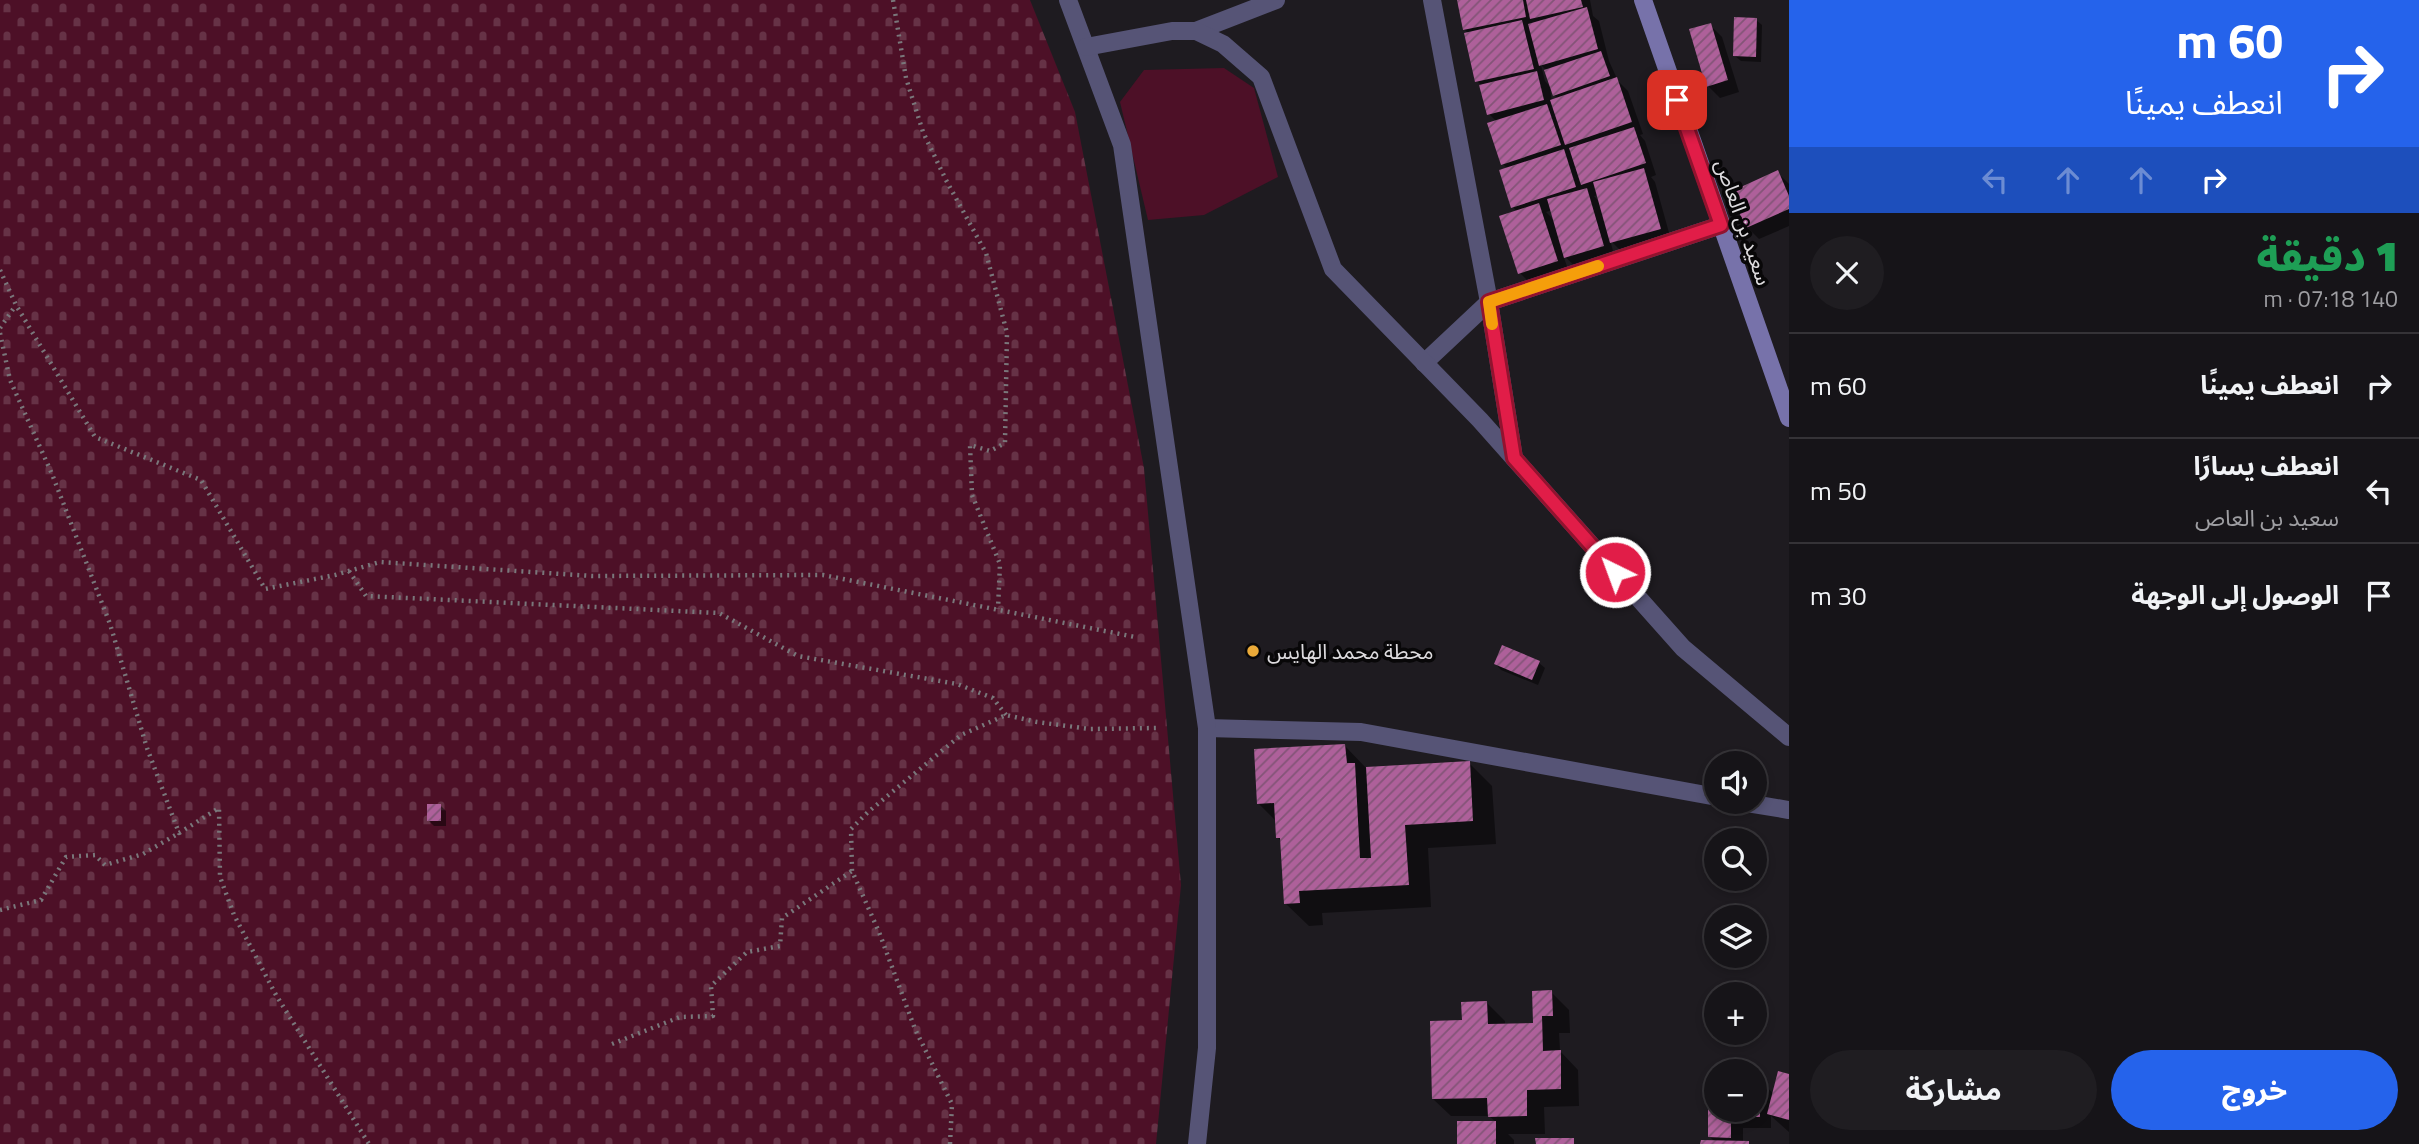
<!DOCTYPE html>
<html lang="ar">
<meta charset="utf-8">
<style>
body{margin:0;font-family:"Titillium Web","Noto Sans Arabic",sans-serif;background:#1f1d21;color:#f1f3f6;direction:rtl;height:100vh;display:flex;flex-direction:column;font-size:26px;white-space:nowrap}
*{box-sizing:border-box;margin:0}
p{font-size:23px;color:#9e9ea2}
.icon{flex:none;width:38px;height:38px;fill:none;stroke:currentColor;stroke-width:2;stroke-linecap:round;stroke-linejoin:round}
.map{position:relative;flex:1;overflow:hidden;direction:ltr}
.panel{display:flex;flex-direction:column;background:#161418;width:630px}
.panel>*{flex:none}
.guide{background:#2563eb;color:#fff;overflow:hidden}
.buttons{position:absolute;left:1704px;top:751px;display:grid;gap:14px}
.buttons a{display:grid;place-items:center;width:63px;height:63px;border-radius:50%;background:#161418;box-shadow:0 4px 10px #0003,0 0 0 2px #353337;font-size:35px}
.pin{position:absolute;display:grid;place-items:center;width:60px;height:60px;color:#fff;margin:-30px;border-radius:14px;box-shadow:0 4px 10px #0006}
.me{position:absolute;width:77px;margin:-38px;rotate:318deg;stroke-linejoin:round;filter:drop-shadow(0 0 5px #0008)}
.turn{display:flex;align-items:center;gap:24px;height:147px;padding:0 21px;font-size:32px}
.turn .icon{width:91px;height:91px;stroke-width:2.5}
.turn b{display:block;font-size:49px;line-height:60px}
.lanes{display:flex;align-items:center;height:66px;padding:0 21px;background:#0003;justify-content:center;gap:35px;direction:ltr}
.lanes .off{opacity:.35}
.round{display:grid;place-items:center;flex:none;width:74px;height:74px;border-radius:37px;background:#1f1d21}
.headline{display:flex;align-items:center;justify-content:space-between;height:119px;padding:0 21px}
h1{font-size:42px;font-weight:800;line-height:52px;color:#1e9e55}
.action{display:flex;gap:14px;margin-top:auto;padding:14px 21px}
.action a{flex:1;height:80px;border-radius:42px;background:#2563eb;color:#fff;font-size:28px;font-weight:800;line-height:80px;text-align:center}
.action a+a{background:#1f1d21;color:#f1f3f6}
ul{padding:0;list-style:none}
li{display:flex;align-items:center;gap:21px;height:105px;padding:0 21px;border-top:2px solid #353337}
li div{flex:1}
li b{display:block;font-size:26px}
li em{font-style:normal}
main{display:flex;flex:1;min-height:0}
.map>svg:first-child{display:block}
.green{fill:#4d1027}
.cemetery{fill:url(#cemetery-stones)}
.shadow{fill:#0007;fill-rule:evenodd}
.building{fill:url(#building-hatch)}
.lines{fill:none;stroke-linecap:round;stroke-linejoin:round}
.path{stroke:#7a777b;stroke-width:4.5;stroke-dasharray:2 5;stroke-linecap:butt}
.minor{stroke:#565476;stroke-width:18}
.tertiary{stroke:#565476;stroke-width:18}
.secondary{stroke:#7772aa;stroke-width:18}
.route-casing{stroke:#92132f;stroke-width:18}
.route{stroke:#e11d48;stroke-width:12}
.slow{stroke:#f59e0b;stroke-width:12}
.poi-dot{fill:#ebaa39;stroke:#080708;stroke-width:2.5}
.labels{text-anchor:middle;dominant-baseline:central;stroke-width:7;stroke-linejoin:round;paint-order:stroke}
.street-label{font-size:21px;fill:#dddbde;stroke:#080708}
.poi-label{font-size:21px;fill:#dddbde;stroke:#080708;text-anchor:start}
</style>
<main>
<section class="panel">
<div class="guide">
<div class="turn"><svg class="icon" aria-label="right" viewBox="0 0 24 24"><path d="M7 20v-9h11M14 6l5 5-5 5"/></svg><div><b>60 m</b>انعطف يمينًا</div></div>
<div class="lanes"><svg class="icon off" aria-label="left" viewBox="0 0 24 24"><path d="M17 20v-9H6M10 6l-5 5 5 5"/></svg><svg class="icon off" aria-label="ahead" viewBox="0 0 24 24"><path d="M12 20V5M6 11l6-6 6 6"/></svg><svg class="icon off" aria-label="ahead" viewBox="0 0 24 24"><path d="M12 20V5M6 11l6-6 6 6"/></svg><svg class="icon" aria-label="right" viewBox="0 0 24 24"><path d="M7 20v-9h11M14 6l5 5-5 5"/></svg></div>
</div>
<div class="headline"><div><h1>1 دقيقة</h1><p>140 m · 07:18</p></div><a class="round"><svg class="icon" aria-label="close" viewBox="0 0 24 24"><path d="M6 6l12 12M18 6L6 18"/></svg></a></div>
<ul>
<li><svg class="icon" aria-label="right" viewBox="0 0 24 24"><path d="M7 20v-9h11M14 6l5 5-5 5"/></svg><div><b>انعطف يمينًا</b></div><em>60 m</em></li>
<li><svg class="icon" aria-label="left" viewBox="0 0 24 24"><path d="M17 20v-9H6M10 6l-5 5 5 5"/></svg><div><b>انعطف يسارًا</b><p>سعيد بن العاص</p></div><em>50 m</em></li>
<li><svg class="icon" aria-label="arrive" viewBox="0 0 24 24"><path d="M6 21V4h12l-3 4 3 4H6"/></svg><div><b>الوصول إلى الوجهة</b></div><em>30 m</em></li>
</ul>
<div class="action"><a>خروج</a><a>مشاركة</a></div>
</section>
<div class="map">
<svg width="1789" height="1144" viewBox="0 0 1789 1144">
<defs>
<pattern id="cemetery-stones" width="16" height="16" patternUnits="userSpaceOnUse" patternTransform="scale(1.75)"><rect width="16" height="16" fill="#4d1027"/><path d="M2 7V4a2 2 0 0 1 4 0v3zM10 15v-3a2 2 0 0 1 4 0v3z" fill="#663246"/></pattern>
<pattern id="building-hatch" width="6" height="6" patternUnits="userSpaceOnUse" patternTransform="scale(1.75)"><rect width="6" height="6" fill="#ae609a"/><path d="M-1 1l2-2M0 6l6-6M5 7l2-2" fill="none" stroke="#835477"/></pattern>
</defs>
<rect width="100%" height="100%" fill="#1e1b20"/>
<polygon class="green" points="1224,68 1254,88 1278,177 1204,215 1148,220 1120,102 1144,70"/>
<polygon class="cemetery" points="0,0 1030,0 1075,112 1144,468 1181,885 1156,1144 0,1144"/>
<g class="shadow">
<path d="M1458,0H1590L1593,16L1599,21L1609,61L1618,81L1628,91L1643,134L1640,135L1645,141L1656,175L1651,177L1655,182L1671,240L1624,254L1610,240L1615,258L1578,269L1563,255L1569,272L1532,285L1520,273L1517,212L1513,207L1508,169L1503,164L1490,124L1497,122L1489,114L1481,85L1477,81L1469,34L1464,29ZM1541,65L1546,70L1552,89L1545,81ZM1550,90L1558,99L1552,101ZM1599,195L1601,204L1594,196ZM1552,210L1555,221L1546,212Z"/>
<polygon points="1756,20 1762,25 1761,62 1741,61 1735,56"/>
<polygon points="1710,25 1722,37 1739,92 1720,98 1708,86"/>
<polygon points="1777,172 1789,184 1789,226 1759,239 1747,227"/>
<polygon points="1539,663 1545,668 1538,685 1501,670 1496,664"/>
<polygon points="1345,746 1367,769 1469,763 1492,786 1496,844 1428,848 1431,907 1322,913 1323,925 1309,926 1285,903 1282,842 1278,838 1277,822 1258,803"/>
<polygon points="441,806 446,811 446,826 434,826 428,820"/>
<polygon points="1551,992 1569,1010 1570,1033 1559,1033 1560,1051 1578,1070 1579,1106 1544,1107 1545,1134 1508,1134 1514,1140 1514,1144 1458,1144 1496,1122 1489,1116 1451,1116 1433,1099 1464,1022 1487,1003 1505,1021 1505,1025 1535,1024"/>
<polygon points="1789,1076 1789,1132 1771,1116 1771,1128 1743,1128 1743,1142 1750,1144 1702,1144 1715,1142 1709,1136 1717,1110 1755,1110 1759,1080 1774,1094"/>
</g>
<g class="building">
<polygon points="1457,0 1523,0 1526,17 1463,30"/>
<polygon points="1526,0 1581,0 1583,7 1530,19"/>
<polygon points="1587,7 1598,49 1539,66 1528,24"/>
<polygon points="1734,17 1757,18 1756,57 1733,56"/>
<polygon points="1522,20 1534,69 1475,82 1464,33"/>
<polygon points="1711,23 1728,80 1706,87 1689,29"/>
<polygon points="1601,51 1610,76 1553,96 1544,70"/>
<polygon points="1537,71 1544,100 1487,115 1479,85"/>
<polygon points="1617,77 1632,122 1565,145 1550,100"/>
<polygon points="1547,104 1561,145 1501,165 1487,123"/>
<polygon points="1634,127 1646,163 1581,185 1569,148"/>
<polygon points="1564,149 1576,187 1511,208 1499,170"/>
<polygon points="1644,168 1661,229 1610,243 1593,182"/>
<polygon points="1778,170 1789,196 1789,209 1746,228 1730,192"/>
<polygon points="1587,188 1604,246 1564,258 1547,199"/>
<polygon points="1539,203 1558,261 1518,274 1499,216"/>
<polygon points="1502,645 1540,661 1532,680 1494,664"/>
<polygon points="1345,744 1347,763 1355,763 1360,858 1371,858 1366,767 1470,761 1473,821 1405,825 1409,885 1299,891 1300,903 1284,904 1280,838 1276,838 1274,803 1257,804 1254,749"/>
<rect x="427" y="804" width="14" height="17"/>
<polygon points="1552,990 1553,1016 1542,1016 1543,1051 1561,1050 1561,1089 1527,1090 1527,1116 1488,1117 1487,1098 1432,1099 1430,1021 1462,1020 1461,1002 1487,1001 1488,1024 1533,1023 1532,991"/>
<polygon points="1778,1071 1789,1074 1789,1120 1767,1114"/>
<polygon points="1708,1078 1717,1078 1717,1110 1755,1110 1755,1078 1760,1078 1760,1117 1731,1117 1731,1138 1708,1137"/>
<rect x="1457" y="1121" width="39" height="23"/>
<polygon points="1535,1138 1574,1138 1574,1144 1536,1144"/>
<polygon points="1701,1140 1749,1141 1749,1144 1700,1144"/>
</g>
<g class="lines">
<g class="path">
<polyline points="893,0 906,78 923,132 946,180 986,253 1007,333 1005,443 990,451 970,445 972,495 1000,564 998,609"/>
<polyline points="0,270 16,305 95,437 201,480 265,589 335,575 380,562 592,576 823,575 1135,637"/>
<polyline points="0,328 16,305"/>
<polyline points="0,333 10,380 52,474 110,624 147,748 179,833 219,808 220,877 234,915 276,995 369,1144"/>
<polyline points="349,571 366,596 719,613 798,656 957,684 993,698 1006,715"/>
<polyline points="0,910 41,900 66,857 95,855 105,865 143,854 179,833"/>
<polyline points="612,1044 680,1017 713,1016 711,986 747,952 780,946 782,918 852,871"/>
<polyline points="950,1144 952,1104 915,1029 879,932 852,871 851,829 868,812 961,735 1006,715 1037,722 1090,729 1157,728"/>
</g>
<g class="minor">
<polyline points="1432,0 1489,302 1514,458"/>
<polyline points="1196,31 1276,0"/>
<polyline points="1424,363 1489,302 1721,225"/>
<polyline points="1207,728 1361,732 1717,797"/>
<polyline points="1741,802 1789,810"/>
</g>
<g class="tertiary">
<polyline points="1068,0 1122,145 1207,728 1207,1048 1197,1144"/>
<polyline points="1086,47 1172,31 1196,31 1223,44 1261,77 1333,269 1480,420 1683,648 1789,737"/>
</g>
<polyline class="secondary" points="1643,0 1789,418"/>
</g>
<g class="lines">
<defs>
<polyline id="route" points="1615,572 1514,458 1489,302 1721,225 1677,100"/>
</defs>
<use href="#route" class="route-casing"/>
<use href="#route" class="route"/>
<polyline class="slow" points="1492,324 1489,302 1598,266"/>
</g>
<circle class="poi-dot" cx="1253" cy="651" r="7"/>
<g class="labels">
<g class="street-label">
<text transform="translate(1744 222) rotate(71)">سعيد بن العاص</text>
</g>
<g class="poi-label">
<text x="1267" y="651">محطة محمد الهايس</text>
</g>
</g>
</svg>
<div class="buttons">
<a><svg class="icon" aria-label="sound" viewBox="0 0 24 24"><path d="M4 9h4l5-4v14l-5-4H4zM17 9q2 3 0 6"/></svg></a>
<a><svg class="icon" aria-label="search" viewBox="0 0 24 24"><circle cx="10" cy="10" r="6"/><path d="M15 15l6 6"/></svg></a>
<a><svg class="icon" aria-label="layers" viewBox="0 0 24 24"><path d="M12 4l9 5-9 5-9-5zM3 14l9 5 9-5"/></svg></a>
<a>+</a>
<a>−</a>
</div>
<div class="pin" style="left:1677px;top:100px;background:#d93025"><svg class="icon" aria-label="arrive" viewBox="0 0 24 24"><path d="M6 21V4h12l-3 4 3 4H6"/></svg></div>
<svg class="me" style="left:1615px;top:572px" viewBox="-20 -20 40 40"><circle r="17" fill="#e11d48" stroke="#fff" stroke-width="3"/><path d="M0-11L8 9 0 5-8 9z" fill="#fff"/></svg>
</div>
</main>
